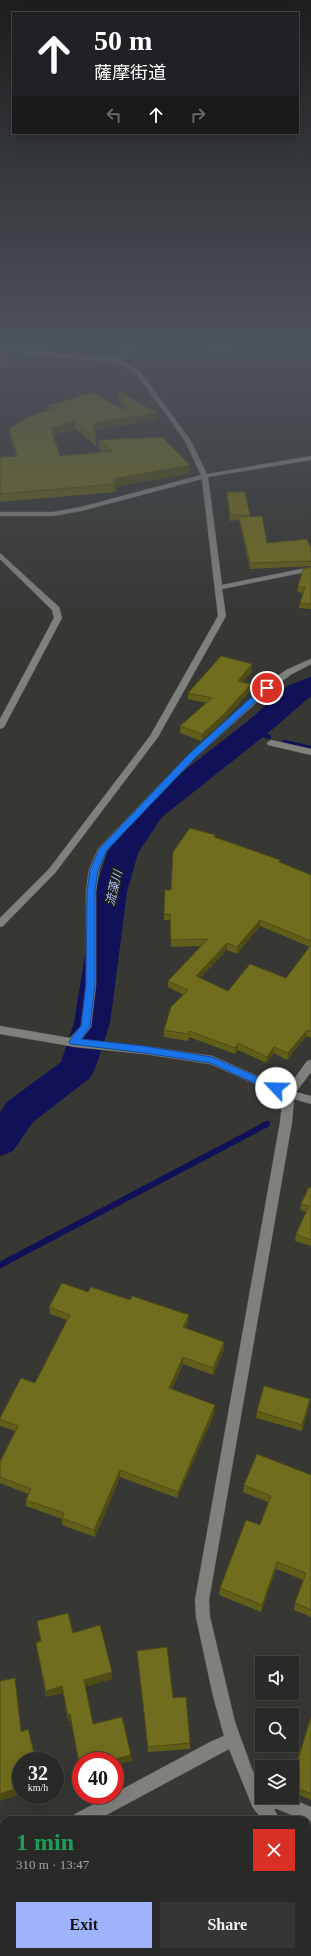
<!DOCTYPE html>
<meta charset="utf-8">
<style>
body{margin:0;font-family:"Times New Roman","Noto Sans JP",serif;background:#353533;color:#f1f3f6;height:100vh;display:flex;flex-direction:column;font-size:15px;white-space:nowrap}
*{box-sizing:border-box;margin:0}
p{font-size:13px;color:#a5a6a7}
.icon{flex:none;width:22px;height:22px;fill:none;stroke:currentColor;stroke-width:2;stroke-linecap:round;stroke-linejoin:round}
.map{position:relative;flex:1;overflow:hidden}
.drawer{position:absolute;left:0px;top:1816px;width:311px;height:140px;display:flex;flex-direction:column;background:#292927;border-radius:12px 12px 0 0;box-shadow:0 4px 16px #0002,0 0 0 1px #454544}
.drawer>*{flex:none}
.hud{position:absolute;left:12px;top:12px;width:287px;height:122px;border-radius:0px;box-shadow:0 4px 16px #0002,0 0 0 1px #454544;background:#202124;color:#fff;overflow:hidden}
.fabs{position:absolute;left:255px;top:1656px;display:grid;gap:8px}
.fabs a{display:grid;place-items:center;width:44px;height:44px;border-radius:0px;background:#292927;box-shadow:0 4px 16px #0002,0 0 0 1px #454544;font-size:20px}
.speed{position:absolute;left:12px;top:1752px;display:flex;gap:8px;font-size:20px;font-weight:700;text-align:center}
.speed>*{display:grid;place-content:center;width:52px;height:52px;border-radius:50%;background:#292927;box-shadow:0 4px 16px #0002,0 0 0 1px #454544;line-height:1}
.speed small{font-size:10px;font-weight:400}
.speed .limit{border:6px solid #d22;background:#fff;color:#111}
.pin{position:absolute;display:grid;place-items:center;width:34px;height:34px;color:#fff;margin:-17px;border:2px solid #fff;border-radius:50%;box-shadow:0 1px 4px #0007}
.me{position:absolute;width:44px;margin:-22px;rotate:294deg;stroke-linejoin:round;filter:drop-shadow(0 0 3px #0008)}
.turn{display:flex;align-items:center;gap:14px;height:84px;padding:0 16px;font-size:18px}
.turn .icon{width:52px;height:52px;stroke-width:2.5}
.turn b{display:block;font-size:28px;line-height:34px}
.lanes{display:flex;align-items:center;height:38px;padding:0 16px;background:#0003;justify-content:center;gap:20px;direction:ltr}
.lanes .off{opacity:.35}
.round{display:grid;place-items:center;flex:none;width:42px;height:42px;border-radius:0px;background:#353533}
.overview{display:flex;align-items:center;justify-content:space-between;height:68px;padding:0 16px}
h1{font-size:24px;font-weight:700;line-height:30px;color:#1e9e55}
.primary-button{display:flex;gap:8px;margin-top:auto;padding:8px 16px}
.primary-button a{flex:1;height:46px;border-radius:0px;background:#9fb3fd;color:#111;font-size:16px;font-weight:700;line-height:46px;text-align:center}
.primary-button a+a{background:#353533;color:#f1f3f6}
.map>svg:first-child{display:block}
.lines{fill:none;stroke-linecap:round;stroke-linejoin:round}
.stream-far1{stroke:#101158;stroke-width:4.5}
.stream{stroke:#101158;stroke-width:6}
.river{fill:#101158;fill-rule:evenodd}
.minor-casing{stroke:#555552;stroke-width:1}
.minor{fill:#80807d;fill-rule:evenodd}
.wall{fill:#615e1a;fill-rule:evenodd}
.shaded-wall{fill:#4f4c15}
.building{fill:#716d1e;stroke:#4f4c15}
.route{fill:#1a73e8;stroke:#114b97}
.labels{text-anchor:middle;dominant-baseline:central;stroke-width:3.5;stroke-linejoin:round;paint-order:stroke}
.water-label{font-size:12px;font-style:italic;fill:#acbefc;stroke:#1e1e1d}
</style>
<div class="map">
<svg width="311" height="1956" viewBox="0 0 311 1956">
<rect width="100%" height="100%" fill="#373734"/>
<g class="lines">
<g class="stream-far1">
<polyline points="258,727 261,734 269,737"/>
<polyline points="284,742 311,748"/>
</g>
<polyline class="stream" points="0,1265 267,1124"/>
<polygon class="river" points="311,677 311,696 268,733 162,817 138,853 127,892 110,1023 95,1069 90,1078 33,1122 13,1151 0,1156 0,1112 7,1102 61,1062 74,1023 95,892 107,853 140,805 248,721 289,685"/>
<defs>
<g id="minor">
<polygon points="133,344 140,344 119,360 140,371 191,441 207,474 311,456 311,460 208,477 222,585 311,567 311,571 222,589 226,616 158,737 55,873 3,926 0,927 0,918 49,869 150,736 218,616 202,479 81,511 53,516 0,516 0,512 53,512 81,507 201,475 185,441 136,373 114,362 0,352 0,348 114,358"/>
<polygon points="0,553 59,607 62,618 4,727 0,729 0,719 54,618 52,610 0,559"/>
<polygon points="311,659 311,664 292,674 270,690 195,758 107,850 99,870 96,891 96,984 91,1027 81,1040 144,1046 212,1056 287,1089 307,1061 311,1060 311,1072 296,1092 311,1096 311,1104 294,1099 292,1122 209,1600 210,1617 235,1722 252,1769 262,1789 262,1797 287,1797 311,1807 311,1823 277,1809 274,1809 280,1820 263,1820 253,1808 229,1749 97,1820 73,1820 75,1814 111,1795 115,1795 115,1793 210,1742 224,1736 213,1696 196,1617 195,1600 280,1122 283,1096 210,1064 144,1054 76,1047 0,1034 0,1026 70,1038 81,1026 86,984 86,891 89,870 98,849 189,754 264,686 286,670"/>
<polygon points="271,740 311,749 311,755 268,745 267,743"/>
<polygon points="4,1856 4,1872 0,1874 0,1858"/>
<polygon points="307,1862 311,1864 311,1883 307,1882"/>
<polygon points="62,1952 78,1952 79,1956 63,1956"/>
</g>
</defs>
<use href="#minor" class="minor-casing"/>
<use href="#minor" class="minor"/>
</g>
<g class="wall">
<polygon points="197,344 232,344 228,347 222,346 220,348"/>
<polygon points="0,349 10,349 11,354 6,368 0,368"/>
<polygon points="118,391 157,413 157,420 95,430 96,446 75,429 53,435 60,456 103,452 99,448 99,440 190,473 115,487 116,492 0,502 0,457 16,456 10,436 9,429 47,411 46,406 124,410 118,398"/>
<polygon points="227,492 250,515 250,517 267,543 311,548 311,566 250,569 239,520 230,521 227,498"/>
<polygon points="311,567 311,609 299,608 300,603 303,593 298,592 298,587"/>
<polygon points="252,671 242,682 250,691 223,721 201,741 180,733 180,726 207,703 188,699 188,693"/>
<path d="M215,835V837L280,862L311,875V1038L306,1036L287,1060L274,1053L266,1063L238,1050L235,1054L189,1037L188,1041L164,1037V1030L184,995L168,987V981L201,946L171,947L170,920H164L165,890H171ZM260,926L310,947L286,978L228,991L200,978L227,950L237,954Z"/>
<polygon points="311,1188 311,1246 295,1241 296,1234 306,1212 300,1210 301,1204"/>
<polygon points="88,1292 188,1322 186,1328 224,1342 224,1349 213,1375 183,1364 172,1389 215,1412 177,1498 120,1477 95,1537 62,1525 62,1519 26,1506 26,1500 28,1494 0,1483 0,1462 15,1431 0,1426 0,1418 35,1383 67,1320 50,1314 49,1307"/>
<polygon points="309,1406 302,1431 256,1418 257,1411"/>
<polygon points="311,1475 311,1617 294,1610 295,1603 303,1580 276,1569 261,1612 219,1595 220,1588 260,1525 268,1502 243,1492 244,1485"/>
<polygon points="37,1621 73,1633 112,1672 112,1679 85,1686 93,1724 131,1755 132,1761 81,1761 81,1774 71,1721 68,1721 63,1693 46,1697 36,1643 41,1641"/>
<polygon points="137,1651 173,1698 190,1743 190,1749 148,1752"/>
<polygon points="311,1717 311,1800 292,1792 292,1779"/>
<polygon points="206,1952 307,1952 311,1956 208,1956"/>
</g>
<g class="shaded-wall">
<polygon points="221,344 222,344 222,346 220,348"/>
<polygon points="229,344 232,344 228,347"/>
<polygon points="10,349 11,354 6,368 6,363"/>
<polygon points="157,413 157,420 94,430 94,423"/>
<polygon points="75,421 75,429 51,436 51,428"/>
<polygon points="190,465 190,473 115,487 115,484 113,479"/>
<polygon points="252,664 252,671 238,687 238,681"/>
<polygon points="251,684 250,691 223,721 201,741 202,734"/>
<polygon points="260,920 260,926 237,954 237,947"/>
<polygon points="227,943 227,950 196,982 196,976"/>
<polygon points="307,1030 306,1036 287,1060 288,1053"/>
<polygon points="238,1043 238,1050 235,1054 235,1048"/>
<polygon points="274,1047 274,1053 266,1063 267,1057"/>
<polygon points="189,1315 188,1322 183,1334 183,1327"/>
<polygon points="224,1342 224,1349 213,1375 213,1368"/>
<polygon points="183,1357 183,1364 169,1395 169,1388"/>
<polygon points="310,1399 309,1406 302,1431 302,1425"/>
<polygon points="215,1405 215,1412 177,1498 178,1492"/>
<polygon points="120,1470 120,1477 95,1537 94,1530"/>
<polygon points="277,1562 276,1569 261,1612 262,1605"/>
<polygon points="112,1672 112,1679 85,1687 84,1680"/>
<polygon points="62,1686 63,1693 46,1697 46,1691"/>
<polygon points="70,1714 71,1721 68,1721 68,1715"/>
<polygon points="131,1755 132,1761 115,1766 115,1761 108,1761"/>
<polygon points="21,1787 21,1794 0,1801 0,1794"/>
</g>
<g class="building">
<polygon points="0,349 10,349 6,363 0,363"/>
<polygon points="118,391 157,413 94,423 96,438 75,421 51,428 60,456 112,451 99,440 162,437 190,465 113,479 115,484 0,494 0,457 17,456 9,429 29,416 53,409 46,406 93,392 129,413"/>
<polygon points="227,492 245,492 250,515 230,515"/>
<polygon points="262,516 267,543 307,539 311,548 311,561 250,563 239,517"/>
<polygon points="311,567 311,604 300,603 305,587 298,587 303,569"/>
<polygon points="221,656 252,664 238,681 251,684 223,715 202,734 180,726 212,698 188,693"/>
<polygon points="190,828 215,835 214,837 280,860 279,862 311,875 311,941 260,920 237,947 227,943 196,976 228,991 250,964 286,978 311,945 311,1031 307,1030 288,1053 274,1047 267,1057 238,1043 235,1048 189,1031 188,1034 164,1030 171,1007 188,990 168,981 208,939 171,940 170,914 164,914 165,890 171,890 173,852"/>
<polygon points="309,1187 311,1188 311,1240 296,1234 309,1206 301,1204"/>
<polygon points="62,1283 88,1292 91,1287 130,1300 132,1296 189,1315 183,1327 224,1342 213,1368 183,1357 169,1388 215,1405 178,1492 120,1470 94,1530 62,1518 64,1513 26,1500 31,1489 0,1477 0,1462 18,1426 0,1419 0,1418 21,1378 35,1383 70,1315 49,1307"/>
<polygon points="264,1386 310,1399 302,1425 257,1411"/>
<polygon points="257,1454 311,1475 311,1610 295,1603 306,1573 277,1562 262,1605 220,1588 246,1520 260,1525 271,1496 244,1485"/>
<polygon points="68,1613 73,1633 100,1625 112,1672 84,1680 93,1724 122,1717 131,1755 108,1761 81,1761 81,1768 80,1768 70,1714 68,1715 62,1686 46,1691 36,1643 41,1641 37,1621"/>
<polygon points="167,1647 173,1698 186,1697 190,1743 148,1747 137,1651"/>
<polygon points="15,1678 21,1732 28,1729 36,1761 21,1761 21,1787 0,1794 0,1681"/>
<polygon points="311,1717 311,1794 292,1786 292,1779"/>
<polygon points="4,1902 4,1952 28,1952 28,1956 0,1956 0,1903"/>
<polygon points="307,1911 311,1917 311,1956 212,1956 210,1952 307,1952"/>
</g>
<linearGradient id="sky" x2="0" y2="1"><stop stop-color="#1e1e1d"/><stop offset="0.56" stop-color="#4d535c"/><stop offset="1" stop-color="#4d535c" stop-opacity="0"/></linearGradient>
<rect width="311" height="618" fill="url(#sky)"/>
<polygon class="route" points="264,686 270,688 195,758 107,850 98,870 95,891 95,984 90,1027 81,1039 144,1046 212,1057 279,1086 281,1088 276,1092 272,1091 210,1063 144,1053 70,1044 69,1042 70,1040 81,1026 86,984 87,891 90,870 99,849 189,754"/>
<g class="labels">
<g class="water-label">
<text transform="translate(114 888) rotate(-77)">流藻川</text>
</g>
</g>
</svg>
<div class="fabs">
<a><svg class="icon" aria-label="sound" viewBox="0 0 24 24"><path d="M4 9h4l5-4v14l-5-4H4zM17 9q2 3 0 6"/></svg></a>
<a><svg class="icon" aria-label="search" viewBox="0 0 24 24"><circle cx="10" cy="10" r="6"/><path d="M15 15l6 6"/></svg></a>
<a><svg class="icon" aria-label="layers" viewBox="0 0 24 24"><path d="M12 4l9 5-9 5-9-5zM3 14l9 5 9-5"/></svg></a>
</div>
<div class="speed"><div>32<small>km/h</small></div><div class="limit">40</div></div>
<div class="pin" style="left:267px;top:688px;background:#d93025"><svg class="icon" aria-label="arrive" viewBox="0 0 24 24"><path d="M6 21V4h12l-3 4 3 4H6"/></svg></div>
<svg class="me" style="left:276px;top:1088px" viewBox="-20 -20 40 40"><circle r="19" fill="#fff"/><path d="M0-13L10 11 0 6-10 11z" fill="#1a73e8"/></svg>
<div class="hud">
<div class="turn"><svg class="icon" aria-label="ahead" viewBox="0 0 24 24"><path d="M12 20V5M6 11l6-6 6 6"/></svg><div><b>50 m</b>薩摩街道</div></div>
<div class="lanes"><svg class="icon off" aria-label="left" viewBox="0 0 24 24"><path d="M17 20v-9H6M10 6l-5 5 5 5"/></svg><svg class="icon" aria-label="ahead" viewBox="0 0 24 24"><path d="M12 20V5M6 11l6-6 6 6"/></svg><svg class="icon off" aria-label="right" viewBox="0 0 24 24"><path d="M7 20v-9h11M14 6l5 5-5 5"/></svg></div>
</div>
<section class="drawer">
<div class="overview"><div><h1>1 min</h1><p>310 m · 13:47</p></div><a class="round" style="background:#d93025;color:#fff"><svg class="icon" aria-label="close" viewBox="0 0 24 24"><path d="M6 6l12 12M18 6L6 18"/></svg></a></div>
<div class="primary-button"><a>Exit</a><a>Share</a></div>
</section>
</div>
